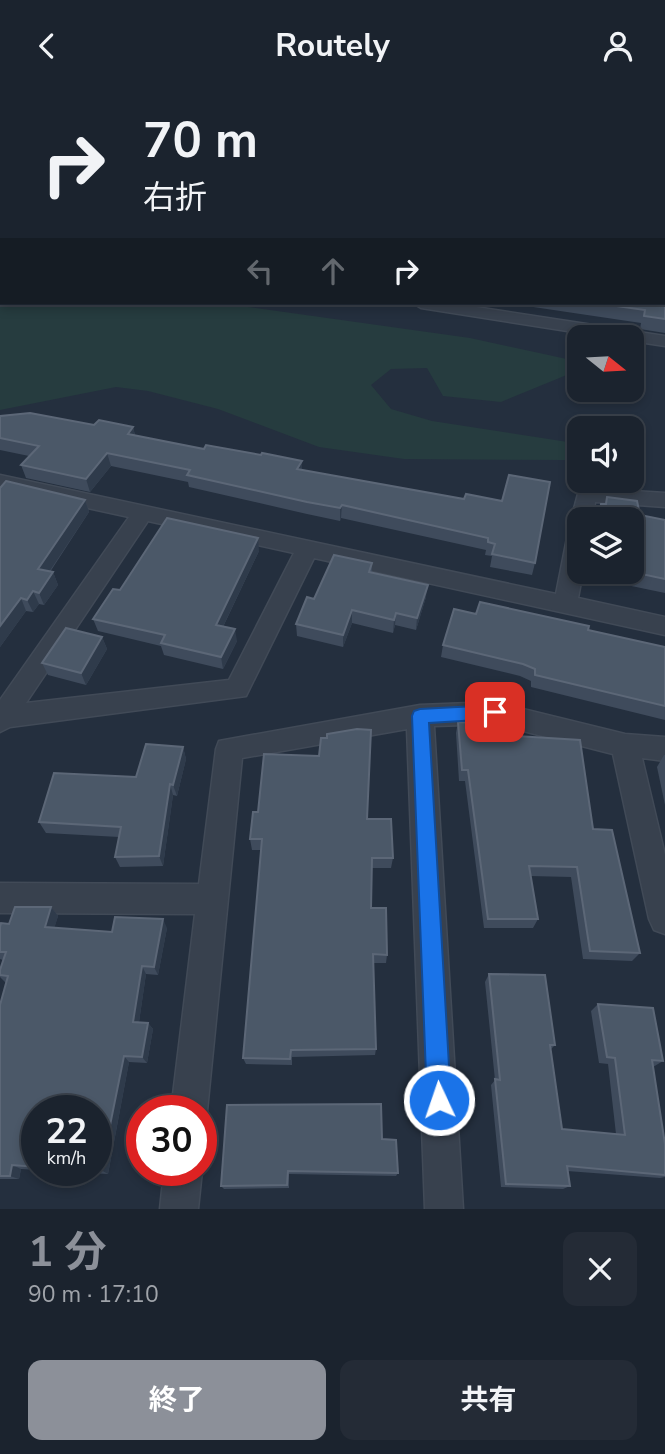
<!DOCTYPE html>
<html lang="ja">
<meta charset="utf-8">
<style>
body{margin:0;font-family:"Nunito Sans","Noto Sans JP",sans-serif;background:#242b36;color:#f1f3f6;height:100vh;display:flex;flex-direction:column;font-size:26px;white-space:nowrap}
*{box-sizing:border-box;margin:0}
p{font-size:23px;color:#a0a4aa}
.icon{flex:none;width:38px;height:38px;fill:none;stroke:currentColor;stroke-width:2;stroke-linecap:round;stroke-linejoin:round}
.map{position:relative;height:1118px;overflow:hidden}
.sheet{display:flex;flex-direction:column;background:#1b232e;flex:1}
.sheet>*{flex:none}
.hud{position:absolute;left:0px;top:0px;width:665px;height:214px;box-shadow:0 4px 10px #0003,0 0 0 2px #39404a;background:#1b232e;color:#f1f3f6;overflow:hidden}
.needle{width:46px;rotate:108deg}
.fabs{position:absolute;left:567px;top:234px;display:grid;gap:14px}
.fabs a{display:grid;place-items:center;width:77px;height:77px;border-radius:14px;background:#1b232e;box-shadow:0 4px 10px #0003,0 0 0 2px #39404a;font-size:35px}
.speed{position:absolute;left:21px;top:1004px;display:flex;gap:14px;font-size:35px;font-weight:700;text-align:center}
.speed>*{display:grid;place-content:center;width:91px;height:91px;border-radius:50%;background:#1b232e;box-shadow:0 4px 10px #0003,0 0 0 2px #39404a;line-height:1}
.speed small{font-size:18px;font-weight:400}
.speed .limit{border:10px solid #d22;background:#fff;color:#111}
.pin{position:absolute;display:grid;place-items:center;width:60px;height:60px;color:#fff;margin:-30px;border-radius:14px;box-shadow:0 4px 10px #0006}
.me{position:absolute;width:77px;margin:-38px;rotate:357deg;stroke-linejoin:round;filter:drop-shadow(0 0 5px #0008)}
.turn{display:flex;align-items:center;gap:24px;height:147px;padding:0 28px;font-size:32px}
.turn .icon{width:91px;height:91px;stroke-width:2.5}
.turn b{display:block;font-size:49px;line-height:60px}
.lanes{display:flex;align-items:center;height:66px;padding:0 28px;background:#0003;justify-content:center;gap:35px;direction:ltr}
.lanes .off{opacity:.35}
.round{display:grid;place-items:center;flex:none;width:74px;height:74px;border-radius:14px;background:#242b36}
.overview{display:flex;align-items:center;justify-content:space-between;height:119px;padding:0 28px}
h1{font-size:42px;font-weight:700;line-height:52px;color:#8c9099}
.action{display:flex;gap:14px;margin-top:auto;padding:14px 28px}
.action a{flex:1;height:80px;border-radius:14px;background:#8c9099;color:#fff;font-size:28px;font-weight:700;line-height:80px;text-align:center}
.action a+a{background:#242b36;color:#f1f3f6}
header{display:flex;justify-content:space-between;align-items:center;height:91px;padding:0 28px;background:#1b232e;font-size:32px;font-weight:700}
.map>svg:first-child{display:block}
.green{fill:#263c3f}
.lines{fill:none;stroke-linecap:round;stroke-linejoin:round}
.street-casing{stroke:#414a57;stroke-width:3}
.secondary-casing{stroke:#414a57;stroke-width:3}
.street{fill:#38414e;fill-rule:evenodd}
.secondary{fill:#465061;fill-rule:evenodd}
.wall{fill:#3f4b5c}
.shaded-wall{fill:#2f3b4b}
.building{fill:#4b5868;stroke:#5c6777;stroke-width:2}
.route{fill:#1a73e8;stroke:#114b97;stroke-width:2}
</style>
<header><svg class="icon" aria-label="back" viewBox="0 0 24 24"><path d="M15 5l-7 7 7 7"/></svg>Routely<svg class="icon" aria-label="person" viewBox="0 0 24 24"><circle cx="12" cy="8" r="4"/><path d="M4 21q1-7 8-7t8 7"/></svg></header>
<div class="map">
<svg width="665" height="1118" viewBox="0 0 665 1118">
<rect width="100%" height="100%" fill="#242f3e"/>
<g class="green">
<polygon points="0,0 291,0 2,2 0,30"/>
<polygon points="0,211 234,214 470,247 576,270 574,281 501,311 443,305 427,277 391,278 371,294 391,318 432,330 568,351 566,369 404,368 319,356 218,318 148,300 116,296 0,319"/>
</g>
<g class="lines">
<defs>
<g id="street">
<rect x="0" y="44" width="2" height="8"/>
<rect x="0" y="165" width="2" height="8"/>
<polygon points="413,212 450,212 665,245 665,255 632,250 632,247 612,247 421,217"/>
<path d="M0,384L556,503L568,442L571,437L578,435L571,429L579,399L586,397L665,402V416L595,411L593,429H579V481H583L578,507L665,526V544L314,467L246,605L10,636L0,641V609L129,426L0,398ZM148,430L294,462L229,589L26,612Z"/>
<polygon points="495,611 625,643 665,646 665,670 642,667 665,764 665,843 654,839 649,828 613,663 495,633 434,635 463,1118 425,1118 407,638 242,667 207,1020 202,1033 201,1020 171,1020 195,823 0,822 0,792 199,793 216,658 219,650 420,614"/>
<polygon points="201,1079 202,1080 198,1118 160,1118 164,1080"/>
</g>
<g id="secondary">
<polygon points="418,0 447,0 417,2"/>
<polygon points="593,0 610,0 611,2 594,2"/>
<polygon points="663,18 665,19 665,29 663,28"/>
<polygon points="0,68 2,68 0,80"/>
</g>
</defs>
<use href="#street" class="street-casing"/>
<use href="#secondary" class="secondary-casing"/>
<use href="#street" class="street"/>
<use href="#secondary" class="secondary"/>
</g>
<g class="wall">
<polygon points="663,33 665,34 665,93 664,94 665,94 665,242 640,238 641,232 506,212 663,212"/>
<polygon points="0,325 94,334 133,336 135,344 204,358 302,370 302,379 464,408 535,472 532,484 490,476 492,465 485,464 486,459 341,427 340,430 307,423 189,396 188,391 111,375 90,401 26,387 21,374 29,365 0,359"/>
<polygon points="0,397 85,409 89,421 50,481 53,481 58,494 44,514 39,513 33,521 26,520 0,556"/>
<polygon points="607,406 640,424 665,429 665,502 588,486 589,481 632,481 632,429 597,429 601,413 605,413"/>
<polygon points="259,460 223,536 237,550 223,578 164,564 161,555 98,540 93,528 120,499"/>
<polygon points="372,472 372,481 426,506 416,539 395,534 393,542 352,532 343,556 297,545 296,533 314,508"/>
<polygon points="476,523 588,539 665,556 665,629 531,596 531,590 520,585 441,566 443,554"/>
<polygon points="102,546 107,558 86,594 48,584 42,572"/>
<polygon points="458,631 501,644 593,738 640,862 632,870 583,868 571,786 530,785 538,828 533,837 484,837 465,690 459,690 456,642"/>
<polygon points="183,656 186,668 177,705 173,704 163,775 120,776 115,766 119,746 46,742 39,731 136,686"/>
<polygon points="664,664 665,664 665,714 657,676"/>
<polygon points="367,728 393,767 391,777 372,777 371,817 387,864 386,872 373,872 376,958 375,964 292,966 292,974 246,973 243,967 261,759 252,759 250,748"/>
<polygon points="51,816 58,825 54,837 112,841 167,837 158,884 146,883 139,931 148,932 153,938 147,972 129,971 108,1083 55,1080 96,1080 96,1020 37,1020 37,1079 21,1078 19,1088 0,1088 0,914 6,892 0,886 0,879 3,869 0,868 0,836"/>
<polygon points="489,883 555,954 550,959 562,1038 616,1043 608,973 599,972 591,920 598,913 663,970 653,976 665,1053 665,1086 660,1087 567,1080 570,1095 563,1098 501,1096 491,994 495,989 485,891"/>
<polygon points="382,1048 398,1082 396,1085 289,1083 289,1097 224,1098 221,1095"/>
</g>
<g class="shaded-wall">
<polygon points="0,147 2,152 2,159 0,160"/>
<polygon points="133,336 136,349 128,343"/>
<polygon points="107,362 111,375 90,401 86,388"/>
<polygon points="302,370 302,383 297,378"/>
<polygon points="85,409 89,421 43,490 38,478"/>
<polygon points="342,414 341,427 340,430 340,417"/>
<polygon points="258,447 259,460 218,546 216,534"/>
<polygon points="53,481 58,494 44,514 39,502"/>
<polygon points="428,494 426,506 416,539 417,527"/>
<polygon points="33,500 39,513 33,521 27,509"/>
<polygon points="21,507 26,520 0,556 0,535"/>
<polygon points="352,519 352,532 343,556 343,544"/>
<polygon points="396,522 395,534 393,542 394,529"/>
<polygon points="235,538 237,550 223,578 221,566"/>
<polygon points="102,546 107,558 86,594 81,582"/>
<polygon points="183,656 186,668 177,705 173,694"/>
<polygon points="170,693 173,704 163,775 159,765"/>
<polygon points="51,816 58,825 52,845 45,836"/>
<polygon points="163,828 167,837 158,884 154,876"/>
<polygon points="142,875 146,883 138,938 133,931"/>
<polygon points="148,932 153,938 147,972 142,966"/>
<polygon points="124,965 129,971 108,1083 101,1079"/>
<polygon points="12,1074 21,1078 19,1088 10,1085"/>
</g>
<g class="building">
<polygon points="482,0 502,0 504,2 456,2"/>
<polygon points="523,0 562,0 568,2 523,2"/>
<polygon points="663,33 665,34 664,52 665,53 665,84 664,85 664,93 665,94 665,126 664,126 665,130 665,228 644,225 645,219 595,212 663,212"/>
<polygon points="2,74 2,146 0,146 0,126 1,125 0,75"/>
<polygon points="30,322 94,334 99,329 133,336 128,343 204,358 206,354 261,364 262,362 302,370 297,378 464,408 466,403 502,410 509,384 550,391 535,472 492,463 495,453 488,451 488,447 342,414 340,417 307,411 187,384 190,379 107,362 86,388 21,374 39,355 0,347 0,325"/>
<polygon points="6,390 85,409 38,478 53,481 39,502 33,500 27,509 21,507 0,535 0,397"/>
<polygon points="607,406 637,410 640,424 665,429 665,488 632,481 632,429 599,429 601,413 606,413"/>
<polygon points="167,427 258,447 216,534 235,538 221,566 161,552 165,544 93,528 113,498 120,499"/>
<polygon points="334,464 372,472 369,481 428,494 417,527 396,522 394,529 352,519 343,544 296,533 307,506 314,508"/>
<polygon points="480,511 589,535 588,539 665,556 665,615 535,584 535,578 523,573 443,554 454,518 476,523"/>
<polygon points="66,537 102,546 81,582 42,572"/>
<polygon points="458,631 499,632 501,644 580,649 593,738 612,739 640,862 590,860 577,776 529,775 538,828 488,828 468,679 462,679"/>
<polygon points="357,638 371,639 367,728 391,728 393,767 372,767 371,817 386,817 387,864 373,863 376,958 291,959 290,968 243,967 262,748 250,748 253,721 258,721 264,663 319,665 321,647 327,647 327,643"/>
<polygon points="146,653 183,656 173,694 170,693 159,765 115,766 121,736 39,731 54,682 136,686"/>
<polygon points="15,816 51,816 45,836 112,841 115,826 163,828 154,876 142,875 133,931 148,932 142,966 124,965 101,1079 96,1079 96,1020 37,1020 37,1076 12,1074 10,1085 0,1085 0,914 8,885 0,884 0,879 6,861 0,861 0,836 1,832 9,833"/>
<polygon points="489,883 545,884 555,954 550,954 562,1038 625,1044 615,967 607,966 598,913 653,917 663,970 652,969 665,1053 665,1084 567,1075 570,1095 506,1093 495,988 500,989"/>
<polygon points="381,1013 382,1048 396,1049 398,1082 288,1080 287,1094 221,1095 227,1014"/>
</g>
<polygon class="route" points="495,614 501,616 503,621 501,626 495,628 429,632 451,1009 447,1017 439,1020 431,1017 427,1009 412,625 414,620 420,618"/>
</svg>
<div class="fabs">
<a><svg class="needle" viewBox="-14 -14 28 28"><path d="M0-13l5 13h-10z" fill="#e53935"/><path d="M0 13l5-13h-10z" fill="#a0a4aa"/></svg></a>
<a><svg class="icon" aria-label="sound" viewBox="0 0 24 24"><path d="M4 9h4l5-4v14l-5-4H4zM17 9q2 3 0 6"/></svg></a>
<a><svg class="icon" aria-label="layers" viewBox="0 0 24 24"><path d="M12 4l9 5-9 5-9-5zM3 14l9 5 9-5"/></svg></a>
</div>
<div class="speed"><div>22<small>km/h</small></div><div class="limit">30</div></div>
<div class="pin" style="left:495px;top:621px;background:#d93025"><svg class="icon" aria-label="arrive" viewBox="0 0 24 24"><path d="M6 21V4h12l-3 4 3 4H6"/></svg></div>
<svg class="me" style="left:439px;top:1009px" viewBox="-20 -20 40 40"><circle r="17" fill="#1a73e8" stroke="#fff" stroke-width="3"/><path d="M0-11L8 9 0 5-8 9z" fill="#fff"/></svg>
<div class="hud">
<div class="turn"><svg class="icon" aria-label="right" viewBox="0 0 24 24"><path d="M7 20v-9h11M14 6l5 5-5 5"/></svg><div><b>70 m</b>右折</div></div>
<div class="lanes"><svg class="icon off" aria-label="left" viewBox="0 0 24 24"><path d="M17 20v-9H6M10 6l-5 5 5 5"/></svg><svg class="icon off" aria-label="ahead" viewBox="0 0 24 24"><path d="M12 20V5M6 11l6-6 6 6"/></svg><svg class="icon" aria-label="right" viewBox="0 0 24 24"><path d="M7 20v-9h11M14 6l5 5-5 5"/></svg></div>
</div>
</div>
<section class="sheet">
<div class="overview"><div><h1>1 分</h1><p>90 m · 17:10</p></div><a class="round"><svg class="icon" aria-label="close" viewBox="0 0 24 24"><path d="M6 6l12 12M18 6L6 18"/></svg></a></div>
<div class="action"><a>終了</a><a>共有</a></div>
</section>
